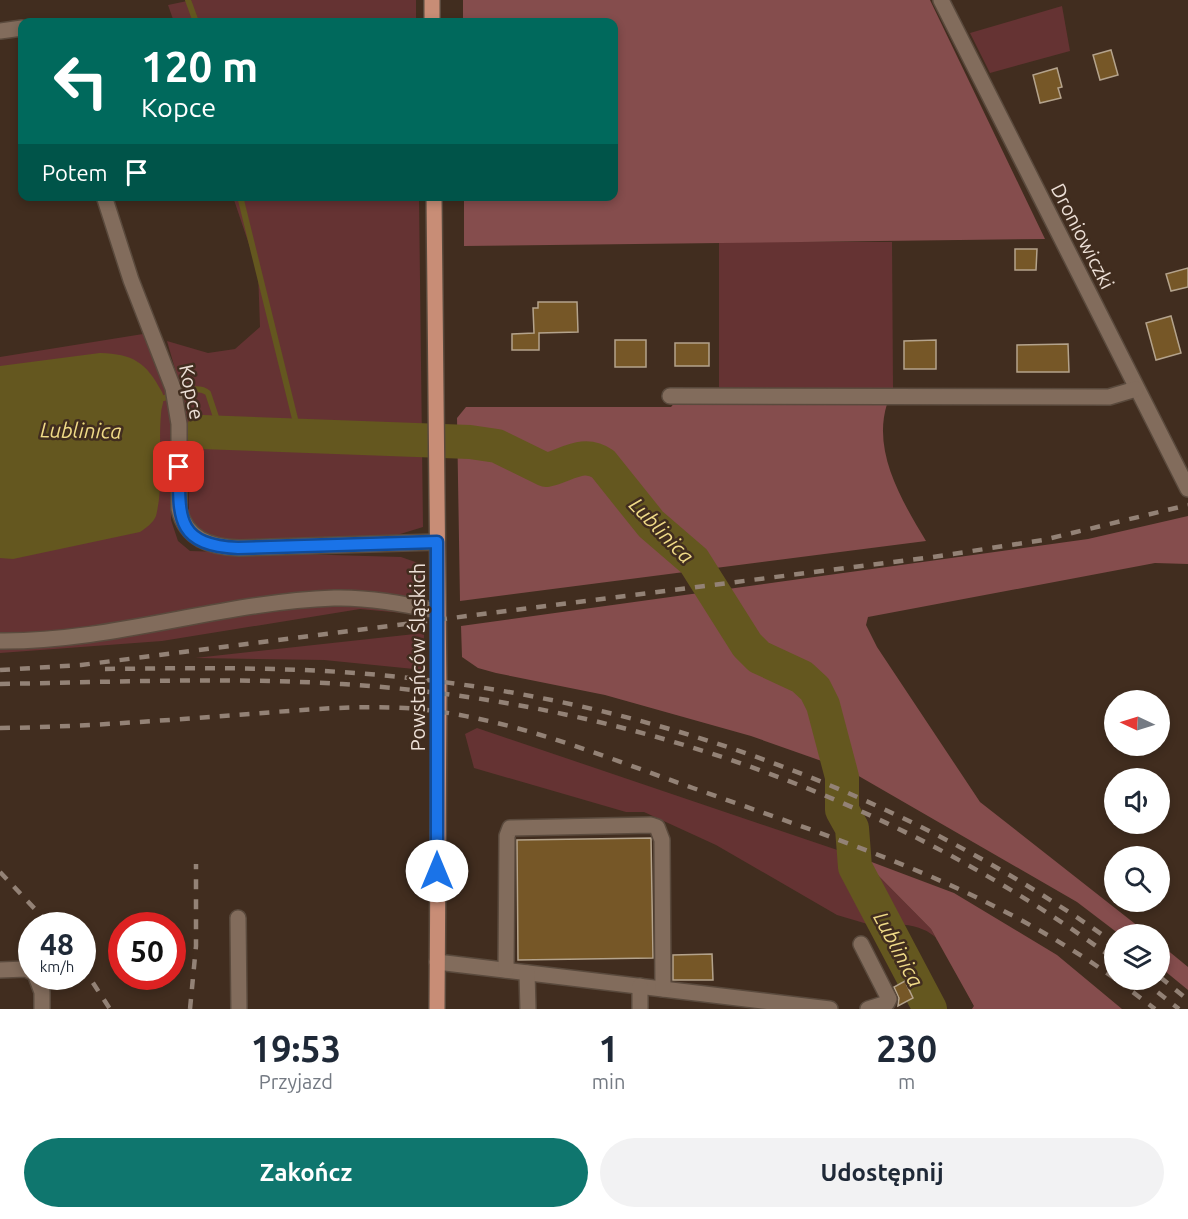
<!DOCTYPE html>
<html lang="pl">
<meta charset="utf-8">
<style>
body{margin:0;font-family:Ubuntu,sans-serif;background:#f2f2f3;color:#1f2937;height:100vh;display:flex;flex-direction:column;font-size:22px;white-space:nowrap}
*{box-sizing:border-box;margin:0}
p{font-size:20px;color:#747a83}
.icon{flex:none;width:33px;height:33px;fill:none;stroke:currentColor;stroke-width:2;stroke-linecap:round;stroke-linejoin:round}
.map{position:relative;height:1009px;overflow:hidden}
.panel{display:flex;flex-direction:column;background:#fff;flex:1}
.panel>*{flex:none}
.banner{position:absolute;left:18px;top:18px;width:600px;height:183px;border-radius:12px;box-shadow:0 3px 9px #0003;background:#00695c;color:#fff;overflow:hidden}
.needle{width:39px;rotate:274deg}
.buttons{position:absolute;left:1104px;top:690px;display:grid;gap:12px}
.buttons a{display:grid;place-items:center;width:66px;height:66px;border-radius:50%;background:#fff;box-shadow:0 3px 9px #0003;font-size:30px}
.speed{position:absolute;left:18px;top:912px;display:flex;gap:12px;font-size:30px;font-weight:700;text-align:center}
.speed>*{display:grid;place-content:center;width:78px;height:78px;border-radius:50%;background:#fff;box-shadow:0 3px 9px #0003;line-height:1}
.speed small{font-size:15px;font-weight:400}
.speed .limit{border:9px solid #d22;background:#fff;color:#111}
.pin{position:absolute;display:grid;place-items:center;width:51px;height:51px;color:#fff;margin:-26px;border-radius:12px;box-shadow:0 3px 9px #0006}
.me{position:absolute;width:66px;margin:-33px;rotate:0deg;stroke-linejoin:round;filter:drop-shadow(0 0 4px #0008)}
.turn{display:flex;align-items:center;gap:21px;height:126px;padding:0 24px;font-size:27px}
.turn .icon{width:78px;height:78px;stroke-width:2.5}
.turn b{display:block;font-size:42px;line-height:51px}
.then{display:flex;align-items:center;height:57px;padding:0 24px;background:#0003;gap:12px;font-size:22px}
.eta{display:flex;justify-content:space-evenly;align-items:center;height:102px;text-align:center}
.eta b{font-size:36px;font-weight:700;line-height:42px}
.button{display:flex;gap:12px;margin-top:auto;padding:12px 24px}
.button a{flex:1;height:69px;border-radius:36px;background:#0f766e;color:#fff;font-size:24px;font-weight:700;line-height:69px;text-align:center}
.button a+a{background:#f2f2f3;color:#1f2937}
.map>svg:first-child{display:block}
.green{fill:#653333}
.forest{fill:#854d4d}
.water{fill:#64571f}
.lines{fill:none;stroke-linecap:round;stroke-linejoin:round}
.stream{stroke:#64571f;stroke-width:6}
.river{stroke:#64571f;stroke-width:34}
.building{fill:#765727;stroke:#b4a38c;stroke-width:1.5}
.minor-casing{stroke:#5a4a3d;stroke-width:18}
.major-casing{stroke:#5a4a3d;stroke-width:18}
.minor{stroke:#826c5c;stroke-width:15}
.major{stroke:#c88d76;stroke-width:15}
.rail{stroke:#938276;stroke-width:4.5;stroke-dasharray:10 10;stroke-linecap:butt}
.route-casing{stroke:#114b97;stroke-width:15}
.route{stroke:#1a73e8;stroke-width:10}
.labels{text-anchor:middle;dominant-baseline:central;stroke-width:5;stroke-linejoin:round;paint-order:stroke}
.street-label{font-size:20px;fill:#ede0d7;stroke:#412d1f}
.water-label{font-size:21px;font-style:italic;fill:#f0da87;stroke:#412d1f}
</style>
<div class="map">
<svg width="1188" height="1009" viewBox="0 0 1188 1009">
<rect width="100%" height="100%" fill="#412d1f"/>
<g class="green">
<polygon points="192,0 416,0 416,22 174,22 168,5"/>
<polygon points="1062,6 1070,51 990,73 970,33"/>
<polygon points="233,197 419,197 423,527 397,535 221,540 200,534 189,522 188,436 184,400 167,341 208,353 235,349 260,327 258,271"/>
<polygon points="719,242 892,242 893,388 719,389"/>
<polygon points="143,334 164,380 170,410 171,520 178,541 190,551 401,557 424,565 424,615 360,609 162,641 0,653 0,357"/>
<polygon points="424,633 424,670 324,660 195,658"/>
<path d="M477,728L861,858L931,929L937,940L1054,993L972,1009L974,1006C966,991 945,945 934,936C921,925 896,921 881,928L837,915L716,845L644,812H626L474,768L465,734Z"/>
</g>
<g class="forest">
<polygon points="463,0 930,0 1045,239 464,246 464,197 614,196 614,22 463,22"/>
<path d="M677,400L887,404C872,452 902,501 926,541L460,601L457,418L466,407H671Z"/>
<polygon points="1188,516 1188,564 1155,563 868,617 866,625 877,647 980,802 1148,934 1119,934 1077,902 850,771 751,736 605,695 496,673 478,668 462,657 461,626 1088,539"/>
<polygon points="861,858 954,893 1057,955 1122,1009 972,1009 974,1006 931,929"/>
<polygon points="1160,944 1188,967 1188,990 1160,967"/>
</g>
<path class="water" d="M100,353C133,354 146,362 162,392C166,400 161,406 161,414C158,446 164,484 156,516C153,523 146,528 140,532L13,559L0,558V366Z"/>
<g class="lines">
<g class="stream">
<polyline points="188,0 196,22"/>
<polyline points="240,196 299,435"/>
<path d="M164,398C177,394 197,384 208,393L221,432"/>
</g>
<path class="river" d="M202,432L470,442L497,446L546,470C566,466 583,450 603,464L651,524L694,561L747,645L759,657L802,677L815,689L823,705L842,777V810L852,828L855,867L930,1009"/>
</g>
<g class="building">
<polygon points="1111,50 1118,75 1100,80 1093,55"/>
<polygon points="1057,68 1062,87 1058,88 1061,98 1040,103 1033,75"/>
<polygon points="1015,249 1037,249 1036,270 1015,270"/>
<polygon points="1188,268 1188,287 1171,291 1166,274"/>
<polygon points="538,302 577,302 578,332 539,333 539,350 512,350 512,334 534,333 533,308 538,308"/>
<polygon points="1171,316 1181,353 1156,360 1146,323"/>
<rect x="615" y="340" width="31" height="27"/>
<polygon points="936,340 936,369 904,369 904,341"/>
<rect x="675" y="343" width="34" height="23"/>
<polygon points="1068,344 1069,372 1017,372 1017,345"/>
<polygon points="651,838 653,958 518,960 517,840"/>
<polygon points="712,954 713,980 673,980 673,955"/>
<polygon points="905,981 913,998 898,1006 899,998 894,987"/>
</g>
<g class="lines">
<defs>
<g id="minor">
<polyline points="941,0 1188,489"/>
<polyline points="0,31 22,28"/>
<path d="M104,196L131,280L173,388L179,424V509C186,539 210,547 239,548L437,542"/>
<polyline points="670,396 1109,397 1136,389"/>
<path d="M0,641C113,642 221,602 334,598C369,597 403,604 437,611"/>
<polyline points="238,918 239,1009"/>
<polyline points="861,944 889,999 887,1003 868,1009"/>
<polyline points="437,962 830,1009"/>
<polyline points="0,970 26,969 32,972"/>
<polyline points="506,970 507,836 510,828 651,825 657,827 662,840 663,989"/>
<polyline points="527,973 528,1009"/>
<polyline points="36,976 42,992 42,1009"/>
<polyline points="640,1009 640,986"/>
</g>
<g id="major">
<polyline points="432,0 432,22"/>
<polyline points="434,196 439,694 437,1009"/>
</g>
</defs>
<use href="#minor" class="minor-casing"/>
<use href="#major" class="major-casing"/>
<use href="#minor" class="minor"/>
<use href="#major" class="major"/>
<g class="rail">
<path d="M105,669C184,668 262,667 341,672C619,690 887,781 1114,943"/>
<polyline points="0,670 81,665 933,557 1043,540 1188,505"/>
<path d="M0,684C114,682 228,677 342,684C620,701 890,794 1114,959"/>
<path d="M0,728C78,727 157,721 235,715C291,711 348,705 405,708C505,715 599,755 693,788C842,841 984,885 1114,978"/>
<polyline points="0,872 51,926"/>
<polyline points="82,966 110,1009"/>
<polyline points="1160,977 1188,1000"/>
<polyline points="1117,980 1155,1009"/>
<polyline points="1142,980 1179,1009"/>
<polyline points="190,1009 196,946 196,864"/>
</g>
</g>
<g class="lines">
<defs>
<path id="route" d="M179,467C179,518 176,545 238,548L437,542V871"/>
</defs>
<use href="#route" class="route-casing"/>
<use href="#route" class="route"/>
</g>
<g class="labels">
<g class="street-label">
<text transform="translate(1083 236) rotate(63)">Droniowiczki</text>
<text transform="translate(192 392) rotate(78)">Kopce</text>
<text transform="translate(417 657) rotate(-90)">Powstańców Śląskich</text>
</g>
<g class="water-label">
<text transform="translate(81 430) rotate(1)">Lublinica</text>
<text transform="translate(662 530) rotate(46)">Lublinica</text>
<text transform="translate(899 949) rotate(62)">Lublinica</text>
</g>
</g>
</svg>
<div class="buttons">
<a><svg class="needle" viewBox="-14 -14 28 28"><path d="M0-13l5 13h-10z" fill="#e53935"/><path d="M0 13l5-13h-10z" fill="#747a83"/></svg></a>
<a><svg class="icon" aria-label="sound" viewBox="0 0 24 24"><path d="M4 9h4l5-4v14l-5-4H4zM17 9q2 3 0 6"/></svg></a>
<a><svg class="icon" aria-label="search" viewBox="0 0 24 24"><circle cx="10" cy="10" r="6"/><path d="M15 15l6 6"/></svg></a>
<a><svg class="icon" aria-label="layers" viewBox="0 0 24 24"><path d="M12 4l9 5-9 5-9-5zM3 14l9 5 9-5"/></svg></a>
</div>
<div class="speed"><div>48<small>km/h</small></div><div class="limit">50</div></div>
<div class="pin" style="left:179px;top:467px;background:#d93025"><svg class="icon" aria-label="arrive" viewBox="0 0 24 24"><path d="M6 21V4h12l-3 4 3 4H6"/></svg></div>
<svg class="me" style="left:437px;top:871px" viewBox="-20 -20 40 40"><circle r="19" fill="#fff"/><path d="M0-13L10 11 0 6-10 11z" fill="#1a73e8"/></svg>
<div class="banner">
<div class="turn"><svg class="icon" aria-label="left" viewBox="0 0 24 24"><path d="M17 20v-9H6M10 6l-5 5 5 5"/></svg><div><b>120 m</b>Kopce</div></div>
<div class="then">Potem<svg class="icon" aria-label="arrive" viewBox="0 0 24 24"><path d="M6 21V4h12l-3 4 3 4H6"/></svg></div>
</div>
</div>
<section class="panel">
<div class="eta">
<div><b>19:53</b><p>Przyjazd</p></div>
<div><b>1</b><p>min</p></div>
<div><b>230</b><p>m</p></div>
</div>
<div class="button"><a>Zakończ</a><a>Udostępnij</a></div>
</section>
